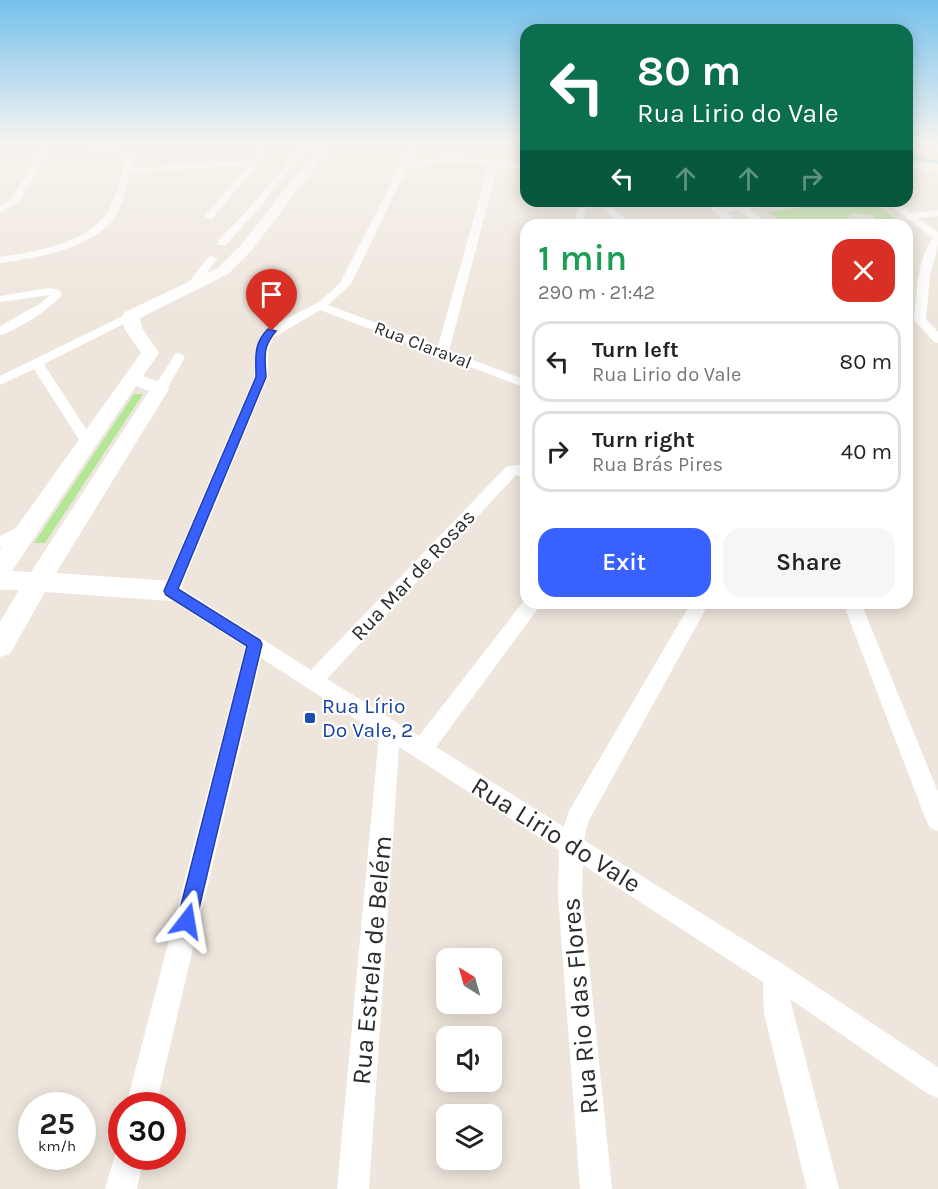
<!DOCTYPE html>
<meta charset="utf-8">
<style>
body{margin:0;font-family:Karla,sans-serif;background:#f6f6f6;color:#222;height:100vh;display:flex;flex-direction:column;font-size:22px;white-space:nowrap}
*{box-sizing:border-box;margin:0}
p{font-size:20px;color:#767676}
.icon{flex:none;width:33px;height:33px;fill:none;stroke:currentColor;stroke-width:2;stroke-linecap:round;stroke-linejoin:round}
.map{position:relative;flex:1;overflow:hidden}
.side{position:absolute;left:520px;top:219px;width:393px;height:390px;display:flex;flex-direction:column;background:#fff;border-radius:18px;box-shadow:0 3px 15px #0003}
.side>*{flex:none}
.top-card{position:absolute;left:520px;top:24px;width:393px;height:183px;border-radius:18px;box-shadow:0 3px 15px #0003;background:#0b6e4f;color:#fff;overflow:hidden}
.needle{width:39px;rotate:323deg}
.buttons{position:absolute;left:436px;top:948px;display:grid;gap:12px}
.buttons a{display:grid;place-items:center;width:66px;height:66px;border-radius:12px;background:#fff;box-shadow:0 3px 15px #0003;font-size:30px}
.speed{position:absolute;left:18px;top:1092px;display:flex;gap:12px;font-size:30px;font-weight:700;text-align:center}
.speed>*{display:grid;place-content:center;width:78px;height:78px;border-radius:50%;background:#fff;box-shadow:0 3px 15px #0003;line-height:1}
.speed small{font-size:15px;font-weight:400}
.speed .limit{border:9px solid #d22;background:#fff;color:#111}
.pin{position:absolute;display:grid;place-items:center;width:51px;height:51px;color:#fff;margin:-62px -26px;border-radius:50% 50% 50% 0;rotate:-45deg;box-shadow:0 0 6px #0007}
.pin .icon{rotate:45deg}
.me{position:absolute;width:66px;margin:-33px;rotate:14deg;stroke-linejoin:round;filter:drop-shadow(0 0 4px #0008)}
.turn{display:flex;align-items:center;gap:21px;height:126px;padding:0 18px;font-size:27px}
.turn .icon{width:78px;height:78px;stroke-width:2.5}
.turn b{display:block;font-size:42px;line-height:51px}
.lanes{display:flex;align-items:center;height:57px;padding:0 18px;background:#0003;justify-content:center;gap:30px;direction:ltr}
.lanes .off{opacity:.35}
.round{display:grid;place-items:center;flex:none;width:63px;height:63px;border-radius:18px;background:#f6f6f6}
.summary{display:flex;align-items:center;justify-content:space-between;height:102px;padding:0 18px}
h1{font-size:36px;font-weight:600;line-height:45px;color:#1e9e55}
.primary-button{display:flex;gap:12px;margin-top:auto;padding:12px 18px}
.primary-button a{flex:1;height:69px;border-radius:18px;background:#3861ff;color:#fff;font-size:24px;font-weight:600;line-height:69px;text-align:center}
.primary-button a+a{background:#f6f6f6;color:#222}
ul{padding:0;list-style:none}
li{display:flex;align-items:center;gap:18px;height:81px;margin:0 12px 9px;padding:0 6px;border:3px solid #e0e0e0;border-radius:18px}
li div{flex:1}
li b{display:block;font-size:22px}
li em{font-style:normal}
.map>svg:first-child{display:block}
.green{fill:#b3e796}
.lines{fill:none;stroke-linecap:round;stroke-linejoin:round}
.stream{stroke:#6ad3f5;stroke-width:3}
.street{fill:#fff;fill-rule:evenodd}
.secondary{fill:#fff;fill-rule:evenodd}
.route{fill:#3861ff;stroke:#243fa6;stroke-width:1.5}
.transit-dot{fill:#1a4fb4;stroke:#fff;stroke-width:2}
.labels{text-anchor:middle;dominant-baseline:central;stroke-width:4.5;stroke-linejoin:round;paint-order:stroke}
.far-street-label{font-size:18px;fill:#2b2b2b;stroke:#fff}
.street-label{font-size:21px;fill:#2b2b2b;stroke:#fff}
.transit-label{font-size:21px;fill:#164399;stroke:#fff;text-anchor:start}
.near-street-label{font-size:26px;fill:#2b2b2b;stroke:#fff}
</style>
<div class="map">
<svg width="938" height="1189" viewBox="0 0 938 1189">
<rect width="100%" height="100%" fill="#eee6dc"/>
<g class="green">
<polygon points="851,201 872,201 904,225 876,225 872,222 875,216 854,213 848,217 853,225 786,225 768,212"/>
<polygon points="134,394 143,394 45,543 34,543"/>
</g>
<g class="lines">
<polyline class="stream" points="908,158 938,162"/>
<g class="street">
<polygon points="44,144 52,144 19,202 0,213 0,206 12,198"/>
<path d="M71,144L114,147L132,155L131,168L252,160L258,144H266L258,164L212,219L204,217L248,165L130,173C126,189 122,208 112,221C87,250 36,258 0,263V257C34,252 79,245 103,218C115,205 122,174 125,158L112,151Z"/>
<polygon points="302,144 310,144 259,208 226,245 218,245 218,241 253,204"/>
<path d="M411,144H419L410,162C448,153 488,158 526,166V171L498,165L449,351L526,380V388L320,310L273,338L268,352V377L181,588L311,670L506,467L518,465L526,468V478L516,475L327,679L419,736L526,598V603H542L436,747L564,827L569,811L691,603H709L588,822L584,840L786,966L938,1067V1098L928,1094L790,999L839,1189H807L764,1013L763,982L583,865L582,894L612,1189H580L558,894L559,850L399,747L369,1189H337L379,734L261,658L156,1106H126L245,647L165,596L162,591L254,377L256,347L268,328L319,302L340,283ZM466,162L489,164L438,346L328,305L351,284L407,168L434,163Z"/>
<polygon points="518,144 526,144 526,149"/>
<polygon points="595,201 606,201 632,225 621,225 600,206 586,209 583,225 573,225 579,205"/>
<polygon points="702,201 713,201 720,207 733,206 734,202 737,201 743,204 797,201 792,204 749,209 769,225 758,225 739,210 726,212 741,225 730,225"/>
<path d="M884,201H895L911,213L938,210V216L918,218L938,232V245L930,276L926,319L938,332V343L934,342L914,320C917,293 916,260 933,238Z"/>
<polygon points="212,256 217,259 194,290 186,290 186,286 208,257"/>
<path d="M49,288L59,290L62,295C50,309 18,330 0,335V326L41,303L50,295L0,302V296Z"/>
<polygon points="131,312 135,314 135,318 44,364 95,443 93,446 83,446 34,369 0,385 0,376"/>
<polygon points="179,353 185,357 167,389 165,392 155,392 153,389 175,354"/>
<path d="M27,522L33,524L35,528C28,540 13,544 0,548V536Z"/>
<polygon points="843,603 861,603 938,792 938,831 930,828 926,820"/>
<polygon points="122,1144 122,1156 144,1156 137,1189 105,1189 118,1145"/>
</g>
<g class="secondary">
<path d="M320,144H332L253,249L228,274L140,318L142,328L159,353L143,376L167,385L169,389L56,573L171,581L180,584L184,591L180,598L171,601L45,592L10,654L0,657V622L19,590H0V550L141,353L124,328L123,316L125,312L218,268L243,243ZM136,386L149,391L31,572L12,571Z"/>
<polygon points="908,160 938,164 938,172 908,167"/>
</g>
</g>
<linearGradient id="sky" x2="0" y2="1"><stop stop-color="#75c0ed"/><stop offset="0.46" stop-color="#f7f4ef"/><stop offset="1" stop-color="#f7f4ef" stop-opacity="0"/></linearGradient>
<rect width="938" height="310" fill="url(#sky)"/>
<path class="route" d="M268,329L276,331C262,348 265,356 266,377L178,589L260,640L262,644L196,921L194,928L187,930L180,928L177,921L247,646L166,595L164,591L256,377C256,357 253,344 268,329Z"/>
<rect class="transit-dot" x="304" y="712" width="12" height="12" rx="3"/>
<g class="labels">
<g class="far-street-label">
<text transform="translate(423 345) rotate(21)">Rua Claraval</text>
</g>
<g class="street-label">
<text transform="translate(413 575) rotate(-47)">Rua Mar de Rosas</text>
</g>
<g class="transit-label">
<text x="322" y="706">Rua Lírio<tspan x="322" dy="24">Do Vale, 2</tspan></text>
</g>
<g class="near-street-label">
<text transform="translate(556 835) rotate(32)">Rua Lirio do Vale</text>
<text transform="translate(372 960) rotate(-85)">Rua Estrela de Belém</text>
<text transform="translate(580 1006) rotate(-95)">Rua Rio das Flores</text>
</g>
</g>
</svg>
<div class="buttons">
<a><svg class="needle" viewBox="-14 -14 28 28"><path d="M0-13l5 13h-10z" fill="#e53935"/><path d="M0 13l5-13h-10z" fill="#767676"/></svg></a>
<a><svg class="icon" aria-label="sound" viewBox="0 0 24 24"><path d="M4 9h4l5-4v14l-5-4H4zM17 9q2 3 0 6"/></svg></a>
<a><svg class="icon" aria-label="layers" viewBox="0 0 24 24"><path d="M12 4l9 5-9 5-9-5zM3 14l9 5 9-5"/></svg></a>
</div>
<div class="speed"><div>25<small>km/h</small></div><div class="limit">30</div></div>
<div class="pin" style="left:272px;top:331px;background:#d93025"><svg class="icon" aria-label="arrive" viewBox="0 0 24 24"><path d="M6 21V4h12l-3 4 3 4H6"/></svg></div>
<svg class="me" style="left:187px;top:921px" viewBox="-20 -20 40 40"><path d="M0-17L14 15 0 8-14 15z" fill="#3861ff" stroke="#fff" stroke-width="4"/></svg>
<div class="top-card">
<div class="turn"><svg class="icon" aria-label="left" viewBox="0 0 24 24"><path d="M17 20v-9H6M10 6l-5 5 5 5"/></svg><div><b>80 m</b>Rua Lirio do Vale</div></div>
<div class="lanes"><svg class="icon" aria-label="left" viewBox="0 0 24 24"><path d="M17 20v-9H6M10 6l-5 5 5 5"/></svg><svg class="icon off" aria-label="ahead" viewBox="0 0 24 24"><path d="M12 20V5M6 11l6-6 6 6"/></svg><svg class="icon off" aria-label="ahead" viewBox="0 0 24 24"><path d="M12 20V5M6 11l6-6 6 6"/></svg><svg class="icon off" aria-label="right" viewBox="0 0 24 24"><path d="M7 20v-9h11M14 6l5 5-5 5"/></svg></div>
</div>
<section class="side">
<div class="summary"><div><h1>1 min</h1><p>290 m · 21:42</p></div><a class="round" style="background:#d93025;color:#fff"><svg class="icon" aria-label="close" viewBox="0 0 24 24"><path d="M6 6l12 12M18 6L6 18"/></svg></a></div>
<ul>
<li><svg class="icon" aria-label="left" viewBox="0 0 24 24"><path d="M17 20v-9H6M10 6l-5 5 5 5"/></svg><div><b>Turn left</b><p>Rua Lirio do Vale</p></div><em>80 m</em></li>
<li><svg class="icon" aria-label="right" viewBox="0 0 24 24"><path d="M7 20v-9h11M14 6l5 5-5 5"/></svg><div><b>Turn right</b><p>Rua Brás Pires</p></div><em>40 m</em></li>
</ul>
<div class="primary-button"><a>Exit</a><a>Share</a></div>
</section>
</div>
